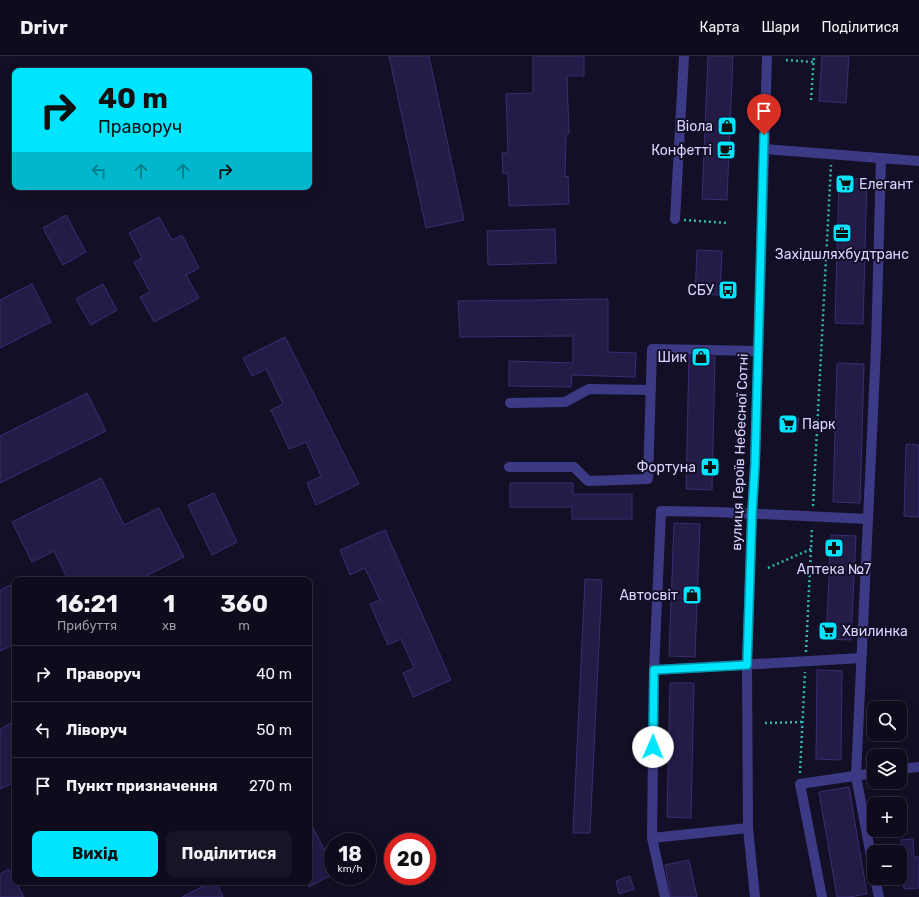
<!DOCTYPE html>
<html lang="uk">
<meta charset="utf-8">
<style>
body{margin:0;font-family:Rubik,sans-serif;background:#171425;color:#f1f3f6;height:100vh;display:flex;flex-direction:column;font-size:15px;white-space:nowrap}
*{box-sizing:border-box;margin:0}
p{font-size:13px;color:#9b9ba3}
.icon{flex:none;width:22px;height:22px;fill:none;stroke:currentColor;stroke-width:2;stroke-linecap:round;stroke-linejoin:round}
.map{position:relative;flex:1;overflow:hidden}
.drawer{position:absolute;left:12px;top:521px;width:300px;height:308px;display:flex;flex-direction:column;background:#0e0b1c;border-radius:8px;box-shadow:0 4px 16px #0002,0 0 0 1px #2e2b3b}
.drawer>*{flex:none}
.hud{position:absolute;left:12px;top:12px;width:300px;height:122px;border-radius:8px;box-shadow:0 4px 16px #0002,0 0 0 1px #2e2b3b;background:#00e5ff;color:#111;overflow:hidden}
.controls{position:absolute;left:867px;top:645px;display:grid;gap:8px}
.controls a{display:grid;place-items:center;width:40px;height:40px;border-radius:8px;background:#0e0b1c;box-shadow:0 4px 16px #0002,0 0 0 1px #2e2b3b;font-size:20px}
.speed{position:absolute;left:324px;top:777px;display:flex;gap:8px;font-size:20px;font-weight:700;text-align:center}
.speed>*{display:grid;place-content:center;width:52px;height:52px;border-radius:50%;background:#0e0b1c;box-shadow:0 4px 16px #0002,0 0 0 1px #2e2b3b;line-height:1}
.speed small{font-size:10px;font-weight:400}
.speed .limit{border:6px solid #d22;background:#fff;color:#111}
.pin{position:absolute;display:grid;place-items:center;width:34px;height:34px;color:#fff;margin:-41px -17px;border-radius:50% 50% 50% 0;rotate:-45deg;box-shadow:0 0 4px #0007}
.pin .icon{rotate:45deg}
.me{position:absolute;width:44px;margin:-22px;rotate:1deg;stroke-linejoin:round;filter:drop-shadow(0 0 3px #0008)}
.turn{display:flex;align-items:center;gap:14px;height:84px;padding:0 20px;font-size:18px}
.turn .icon{width:52px;height:52px;stroke-width:2.5}
.turn b{display:block;font-size:28px;line-height:34px}
.lanes{display:flex;align-items:center;height:38px;padding:0 20px;background:#0003;justify-content:center;gap:20px;direction:ltr}
.lanes .off{opacity:.35}
.eta{display:flex;justify-content:space-evenly;align-items:center;height:68px;text-align:center}
.eta b{font-size:24px;font-weight:700;line-height:28px}
.button{display:flex;gap:8px;margin-top:auto;padding:8px 20px}
.button a{flex:1;height:46px;border-radius:8px;background:#00e5ff;color:#111;font-size:16px;font-weight:700;line-height:46px;text-align:center}
.button a+a{background:#171425;color:#f1f3f6}
ul{padding:0;list-style:none}
li{display:flex;align-items:center;gap:12px;height:56px;padding:0 20px;border-top:1px solid #2e2b3b}
li div{flex:1}
li b{display:block;font-size:15px}
li em{font-style:normal}
header{display:flex;align-items:center;gap:24px;box-sizing:border-box;height:56px;padding:0 20px;background:#0e0b1c;border-bottom:1px solid #2e2b3b}
header strong{font-size:19px}
nav{display:flex;gap:22px;margin-inline-start:auto;font-size:14px}
.map>svg:first-child{display:block}
.building{fill:#241b47;stroke:#3b2d73}
.lines{fill:none;stroke-linecap:round;stroke-linejoin:round}
.path{stroke:#2fb8b0;stroke-width:2.5;stroke-dasharray:2 3;stroke-linecap:butt}
.minor{stroke:#3d3a85;stroke-width:10}
.route-casing{stroke:#0095a6;stroke-width:10}
.route{stroke:#00e5ff;stroke-width:7}
.labels{text-anchor:middle;dominant-baseline:central;stroke-width:4;stroke-linejoin:round;paint-order:stroke}
.poi-label{font-size:14px;fill:#d9d4ff;stroke:#130f26;text-anchor:end}
.street-label{font-size:14px;fill:#d9d4ff;stroke:#130f26}
</style>
<header>
<strong>Drivr</strong>
<nav><a>Карта</a><a>Шари</a><a>Поділитися</a></nav>
</header>
<div class="map">
<svg width="919" height="841" viewBox="0 0 919 841">
<rect width="100%" height="100%" fill="#130f26"/>
<g class="building">
<polygon points="389,0 429,0 464,164 426,172"/>
<polygon points="533,0 584,0 584,20 567,20 569,78 566,78 565,121 568,120 569,148 509,150 508,117 503,118 502,97 508,97 506,38 533,37"/>
<polygon points="708,0 733,0 727,144 702,143"/>
<polygon points="822,0 849,0 846,47 819,45"/>
<polygon points="839,123 867,123 863,268 835,267"/>
<polygon points="66,159 86,196 63,209 43,172"/>
<polygon points="159,161 172,184 182,179 199,212 186,219 199,242 154,266 140,241 150,236 134,206 142,202 129,177"/>
<polygon points="555,173 556,207 488,209 487,175"/>
<polygon points="697,194 722,195 720,239 695,238"/>
<polygon points="32,228 51,266 0,292 0,244"/>
<polygon points="103,228 117,254 91,269 76,243"/>
<polygon points="608,243 608,296 636,297 635,321 572,319 571,331 509,330 509,305 573,307 573,280 460,281 458,245"/>
<polygon points="285,281 359,428 316,449 307,427 321,420 306,386 289,393 271,354 283,348 266,313 252,320 243,302"/>
<polygon points="689,300 715,301 712,434 686,433"/>
<polygon points="837,307 864,308 860,447 833,446"/>
<polygon points="87,337 106,375 0,427 0,380"/>
<polygon points="799,362 797,376 779,373 779,363"/>
<polygon points="906,388 919,389 919,461 904,460"/>
<polygon points="101,422 124,469 159,452 184,501 138,524 68,524 54,495 32,506 12,466"/>
<polygon points="510,427 573,427 573,438 632,438 632,463 572,463 572,451 510,451"/>
<polygon points="214,437 237,486 212,499 188,449"/>
<polygon points="674,467 700,468 695,601 669,600"/>
<polygon points="385,474 451,624 413,641 403,617 414,612 401,583 388,589 370,548 380,544 365,512 350,519 340,494"/>
<polygon points="831,479 856,480 851,584 826,583"/>
<polygon points="585,523 602,524 590,777 573,777"/>
<polygon points="15,527 15,588 0,595 0,534"/>
<polygon points="817,614 842,615 841,704 816,703"/>
<polygon points="670,627 694,627 691,762 667,761"/>
<polygon points="15,665 15,726 0,733 0,673"/>
<polygon points="849,731 867,838 849,841 837,841 819,736"/>
<polygon points="309,764 324,793 326,791 333,804 333,818 309,831"/>
<polygon points="913,783 914,801 919,801 919,832 904,833 901,784"/>
<polygon points="689,804 697,841 671,841 665,809"/>
<polygon points="9,813 15,824 15,826 16,826 24,841 0,841 0,818"/>
<polygon points="630,820 634,833 619,838 616,825"/>
<polygon points="211,826 216,826 223,841 182,841"/>
</g>
<g class="lines">
<g class="path">
<polyline points="786,4 813,6"/>
<polyline points="811,44 814,0"/>
<polyline points="684,164 728,167"/>
<polyline points="813,450 831,109"/>
<polyline points="768,512 811,493"/>
<polyline points="806,596 812,471"/>
<polyline points="765,667 803,666"/>
<polyline points="800,717 805,616"/>
</g>
<g class="minor">
<polyline points="764,93 919,105"/>
<polyline points="675,163 684,0"/>
<polyline points="510,347 565,346 589,333 651,334"/>
<polyline points="509,411 574,411 588,425 648,423 652,293 758,295"/>
<polyline points="654,614 861,602"/>
<polyline points="900,713 919,711"/>
<polyline points="652,782 748,772"/>
<polyline points="874,816 856,720 876,292 881,102"/>
<polyline points="875,822 879,841"/>
<polyline points="665,841 652,782 654,614 661,455 716,456 868,463"/>
<polyline points="755,841 748,772 747,609 752,458 755,408 767,0"/>
<polyline points="822,841 800,728 874,717"/>
</g>
</g>
<g class="lines">
<defs>
<polyline id="route" points="653,691 654,614 747,609 752,458 755,408 764,79"/>
</defs>
<use href="#route" class="route-casing"/>
<use href="#route" class="route"/>
</g>
<defs>
<symbol id="shop-square" viewBox="-11 -11 22 22"><rect x="-9" y="-9" width="18" height="18" rx="4" fill="#00e5ff" stroke="#130f26"/><path d="M-5-2.5h2.3a2.7 3.5 0 0 1 5.4 0H5L5.5 6h-11ZM-1.5-2.5h3a1.5 2.3 0 0 0-3 0Z" fill="#111"/></symbol>
<symbol id="cafe-square" viewBox="-11 -11 22 22"><rect x="-9" y="-9" width="18" height="18" rx="4" fill="#00e5ff" stroke="#130f26"/><path d="M-5.5-4.5H6V0H3Q3 3.5 0 3.5H-2.5Q-5.5 3.5-5.5 0ZM3-3.2v2h1.7v-2ZM-6 4.5H4V6H-6Z" fill="#111"/></symbol>
<symbol id="supermarket-square" viewBox="-11 -11 22 22"><rect x="-9" y="-9" width="18" height="18" rx="4" fill="#00e5ff" stroke="#130f26"/><path d="M-6-5.5h2.5l.6 2H6L4.5 2H-2.5L-4.4-4H-6ZM-1.5 3.2a1.3 1.3 0 1 0 .1 0ZM3 3.2a1.3 1.3 0 1 0 .1 0Z" fill="#111"/></symbol>
<symbol id="office-square" viewBox="-11 -11 22 22"><rect x="-9" y="-9" width="18" height="18" rx="4" fill="#00e5ff" stroke="#130f26"/><path d="M-6-3h4V-5.5h4V-3h4V5H-6ZM-1-4.5V-3h2v-1.5ZM-6 0V1H6V0Z" fill="#111"/></symbol>
<symbol id="bus-square" viewBox="-11 -11 22 22"><rect x="-9" y="-9" width="18" height="18" rx="4" fill="#00e5ff" stroke="#130f26"/><path d="M-5-6H5V4H4V6H2V4H-2V6H-4V4H-5ZM-3.5-4V0h7V-4ZM-3.5 1.2v1.5H-2V1.2ZM2 1.2v1.5H3.5V1.2Z" fill="#111"/></symbol>
<symbol id="pharmacy-square" viewBox="-11 -11 22 22"><rect x="-9" y="-9" width="18" height="18" rx="4" fill="#00e5ff" stroke="#130f26"/><path d="M-2-6h4v4h4v4h-4v4h-4v-4h-4v-4h4Z" fill="#111"/></symbol>
</defs>
<g fill-rule="evenodd">
<use href="#shop-square" x="716" y="59" width="22" height="22"/>
<use href="#cafe-square" x="715" y="83" width="22" height="22"/>
<use href="#supermarket-square" x="834" y="117" width="22" height="22"/>
<use href="#office-square" x="831" y="166" width="22" height="22"/>
<use href="#bus-square" x="717" y="223" width="22" height="22"/>
<use href="#shop-square" x="690" y="290" width="22" height="22"/>
<use href="#supermarket-square" x="777" y="357" width="22" height="22"/>
<use href="#pharmacy-square" x="699" y="400" width="22" height="22"/>
<use href="#pharmacy-square" x="823" y="481" width="22" height="22"/>
<use href="#shop-square" x="681" y="528" width="22" height="22"/>
<use href="#supermarket-square" x="817" y="564" width="22" height="22"/>
</g>
<g class="labels">
<g class="poi-label">
<text x="713" y="70">Віола</text>
<text x="712" y="94">Конфетті</text>
<text x="859" y="128" text-anchor="start">Елегант</text>
<text x="842" y="198" text-anchor="middle">Західшляхбудтранс</text>
<text x="714" y="234">СБУ</text>
<text x="687" y="301">Шик</text>
<text x="802" y="368" text-anchor="start">Парк</text>
<text x="696" y="411">Фортуна</text>
<text x="834" y="513" text-anchor="middle">Аптека №7</text>
<text x="678" y="539">Автосвіт</text>
<text x="842" y="575" text-anchor="start">Хвилинка</text>
</g>
<g class="street-label">
<text transform="translate(740 396) rotate(-88)">вулиця Героїв Небесної Сотні</text>
</g>
</g>
</svg>
<div class="controls">
<a><svg class="icon" aria-label="search" viewBox="0 0 24 24"><circle cx="10" cy="10" r="6"/><path d="M15 15l6 6"/></svg></a>
<a><svg class="icon" aria-label="layers" viewBox="0 0 24 24"><path d="M12 4l9 5-9 5-9-5zM3 14l9 5 9-5"/></svg></a>
<a>+</a>
<a>−</a>
</div>
<div class="speed"><div>18<small>km/h</small></div><div class="limit">20</div></div>
<div class="pin" style="left:764px;top:79px;background:#d93025"><svg class="icon" aria-label="arrive" viewBox="0 0 24 24"><path d="M6 21V4h12l-3 4 3 4H6"/></svg></div>
<svg class="me" style="left:653px;top:691px" viewBox="-20 -20 40 40"><circle r="19" fill="#fff"/><path d="M0-13L10 11 0 6-10 11z" fill="#00e5ff"/></svg>
<div class="hud">
<div class="turn"><svg class="icon" aria-label="right" viewBox="0 0 24 24"><path d="M7 20v-9h11M14 6l5 5-5 5"/></svg><div><b>40 m</b>Праворуч</div></div>
<div class="lanes"><svg class="icon off" aria-label="left" viewBox="0 0 24 24"><path d="M17 20v-9H6M10 6l-5 5 5 5"/></svg><svg class="icon off" aria-label="ahead" viewBox="0 0 24 24"><path d="M12 20V5M6 11l6-6 6 6"/></svg><svg class="icon off" aria-label="ahead" viewBox="0 0 24 24"><path d="M12 20V5M6 11l6-6 6 6"/></svg><svg class="icon" aria-label="right" viewBox="0 0 24 24"><path d="M7 20v-9h11M14 6l5 5-5 5"/></svg></div>
</div>
<section class="drawer">
<div class="eta">
<div><b>16:21</b><p>Прибуття</p></div>
<div><b>1</b><p>хв</p></div>
<div><b>360</b><p>m</p></div>
</div>
<ul>
<li><svg class="icon" aria-label="right" viewBox="0 0 24 24"><path d="M7 20v-9h11M14 6l5 5-5 5"/></svg><div><b>Праворуч</b></div><em>40 m</em></li>
<li><svg class="icon" aria-label="left" viewBox="0 0 24 24"><path d="M17 20v-9H6M10 6l-5 5 5 5"/></svg><div><b>Ліворуч</b></div><em>50 m</em></li>
<li><svg class="icon" aria-label="arrive" viewBox="0 0 24 24"><path d="M6 21V4h12l-3 4 3 4H6"/></svg><div><b>Пункт призначення</b></div><em>270 m</em></li>
</ul>
<div class="button"><a>Вихід</a><a>Поділитися</a></div>
</section>
</div>
